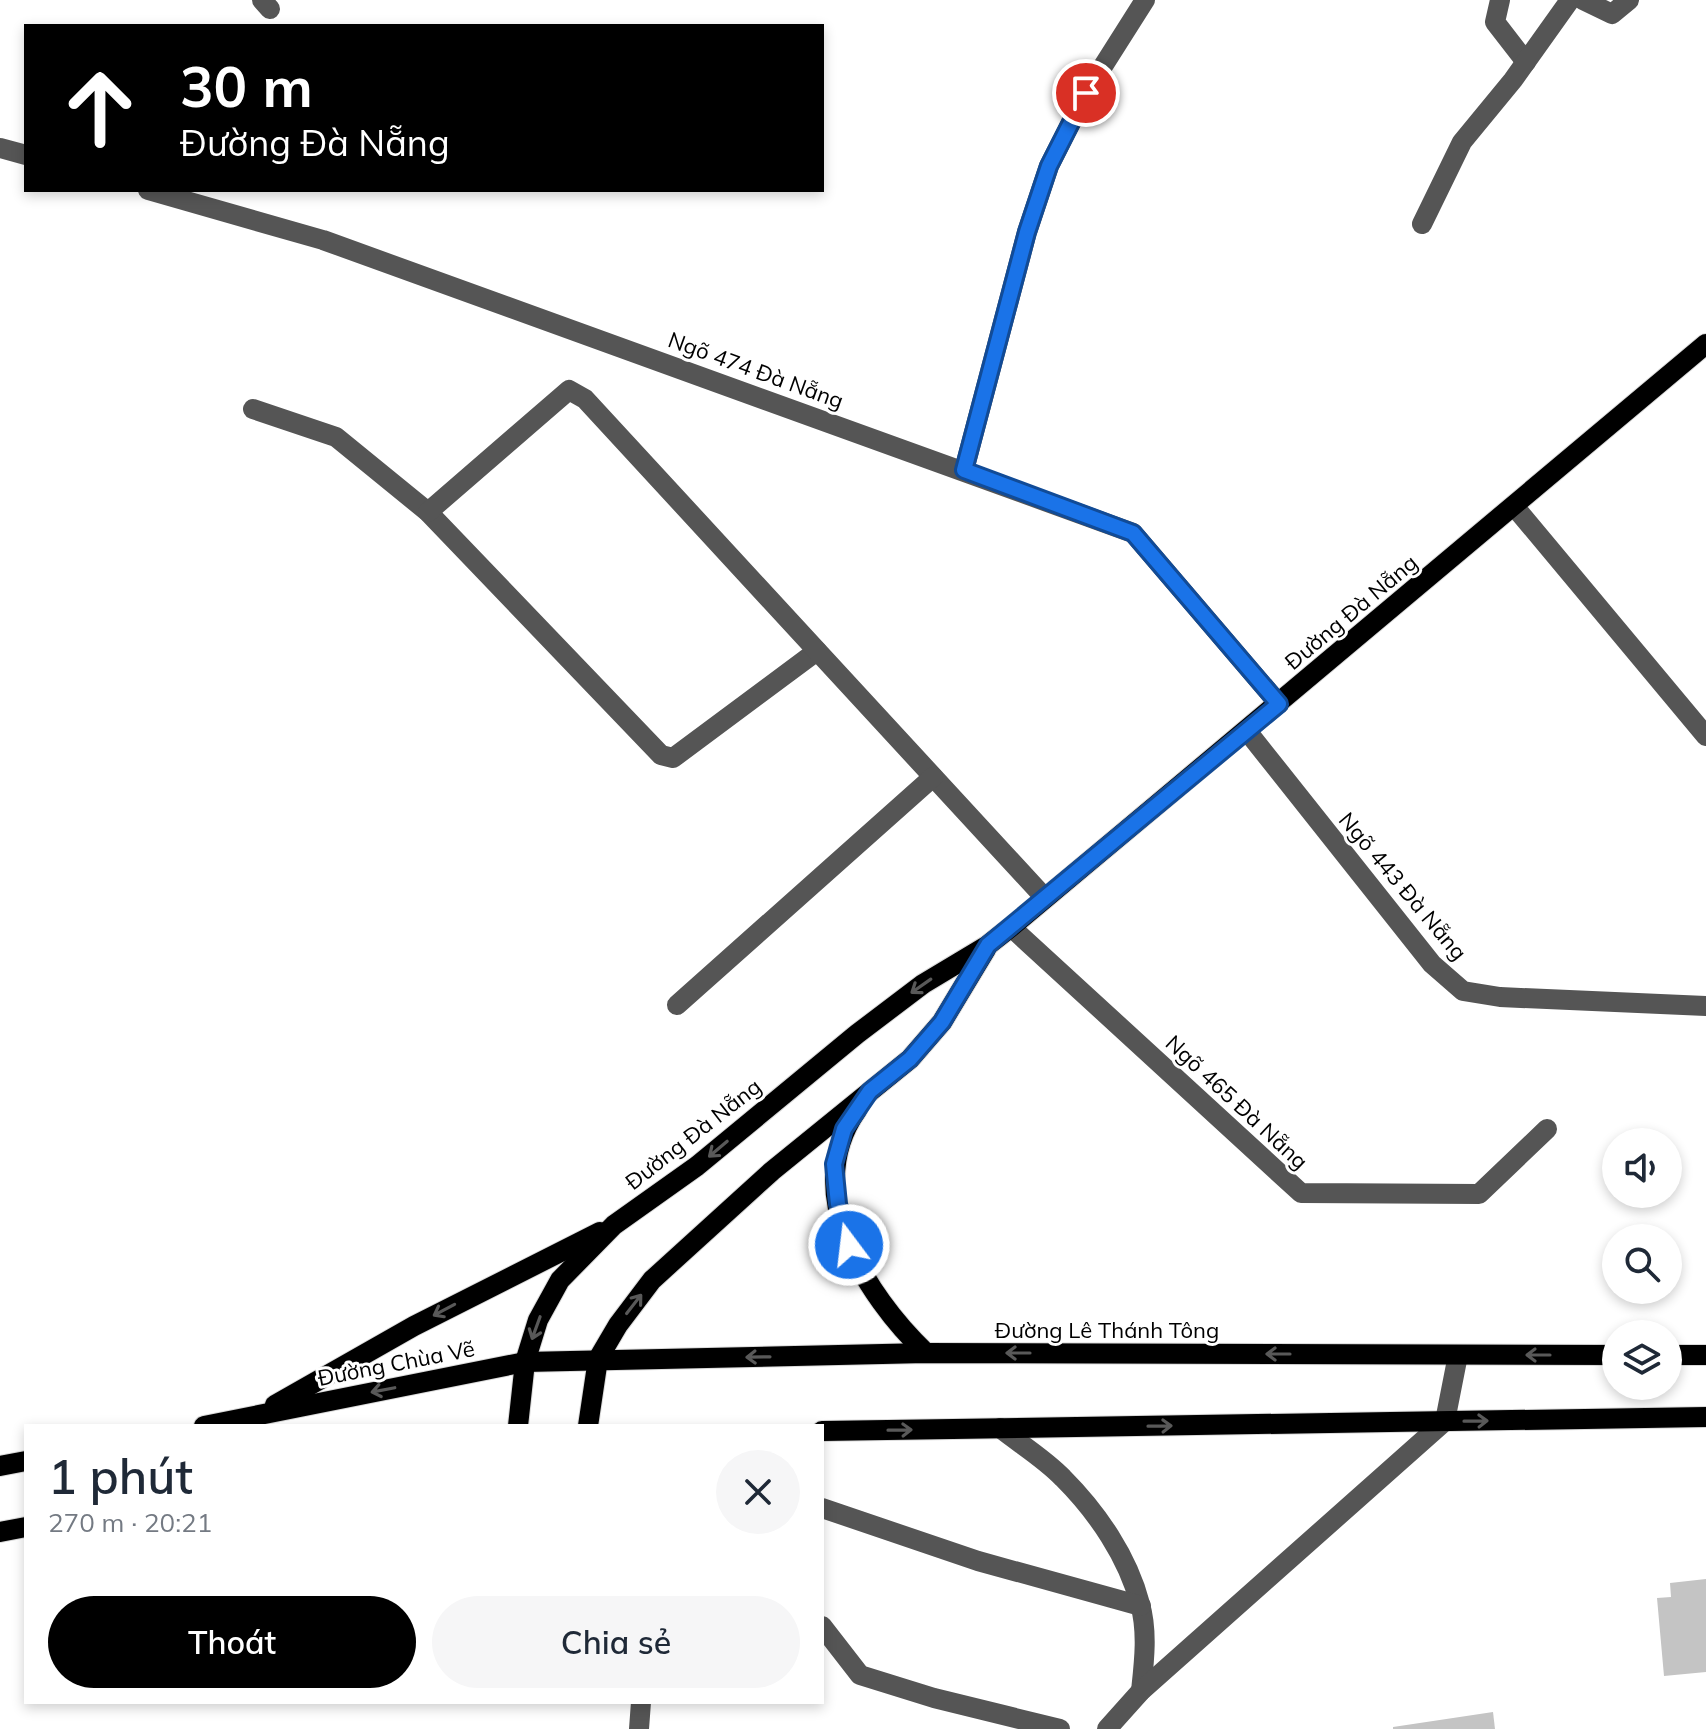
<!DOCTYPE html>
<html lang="vi">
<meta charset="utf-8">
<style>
body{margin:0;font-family:Mulish,sans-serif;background:#f6f6f7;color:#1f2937;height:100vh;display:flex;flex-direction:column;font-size:30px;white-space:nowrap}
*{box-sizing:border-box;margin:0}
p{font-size:26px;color:#747a83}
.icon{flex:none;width:44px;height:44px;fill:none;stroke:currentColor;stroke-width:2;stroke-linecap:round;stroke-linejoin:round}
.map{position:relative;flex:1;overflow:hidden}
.panel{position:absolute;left:24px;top:1424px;width:800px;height:280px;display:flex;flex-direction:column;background:#fff;border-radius:0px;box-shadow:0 4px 12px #0003}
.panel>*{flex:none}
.guide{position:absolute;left:24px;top:24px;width:800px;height:168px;border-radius:0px;box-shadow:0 4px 12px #0003;background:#000;color:#fff;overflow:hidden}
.fabs{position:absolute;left:1602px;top:1128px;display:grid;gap:16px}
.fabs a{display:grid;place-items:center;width:80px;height:80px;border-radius:50%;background:#fff;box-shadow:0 4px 12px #0003;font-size:40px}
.pin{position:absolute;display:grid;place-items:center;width:68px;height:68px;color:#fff;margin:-34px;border:4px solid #fff;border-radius:50%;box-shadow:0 2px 8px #0007}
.me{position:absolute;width:88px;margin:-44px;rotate:345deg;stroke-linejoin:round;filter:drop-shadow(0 0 6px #0008)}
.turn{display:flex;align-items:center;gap:28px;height:168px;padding:0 24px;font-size:36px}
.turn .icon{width:104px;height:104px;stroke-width:2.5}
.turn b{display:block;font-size:56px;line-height:68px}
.round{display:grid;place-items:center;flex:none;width:84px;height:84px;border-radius:42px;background:#f6f6f7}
.overview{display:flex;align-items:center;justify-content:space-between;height:136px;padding:0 24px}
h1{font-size:48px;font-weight:600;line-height:60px}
.action{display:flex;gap:16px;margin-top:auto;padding:16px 24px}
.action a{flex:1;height:92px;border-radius:48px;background:#000;color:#fff;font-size:32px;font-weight:600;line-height:92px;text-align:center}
.action a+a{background:#f6f6f7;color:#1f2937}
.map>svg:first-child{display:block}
.building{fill:#c4c4c4}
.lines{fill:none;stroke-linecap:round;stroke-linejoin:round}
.major-casing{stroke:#dbdbdb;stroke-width:22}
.minor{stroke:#555;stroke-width:20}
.major{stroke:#000;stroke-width:20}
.oneway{stroke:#595959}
.route-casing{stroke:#114b97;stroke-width:20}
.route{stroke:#1a73e8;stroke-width:14}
.labels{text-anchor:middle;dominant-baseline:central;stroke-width:6;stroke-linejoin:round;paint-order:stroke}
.street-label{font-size:22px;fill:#000;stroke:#fff}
</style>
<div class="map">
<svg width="1706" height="1729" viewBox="0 0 1706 1729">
<rect width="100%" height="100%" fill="#fff"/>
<g class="building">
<polygon points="1706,1579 1706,1672 1664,1676 1657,1598 1671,1597 1670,1583"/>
<polygon points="1493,1712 1495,1729 1393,1729 1393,1727"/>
</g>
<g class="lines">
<defs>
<g id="major">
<path d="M857,1110C800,1191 865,1295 926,1353"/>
<polyline points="1668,1355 1706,1355"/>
<polyline points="275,1405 414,1326 600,1232"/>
<polyline points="204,1426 525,1362 926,1353 1616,1355"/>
<polyline points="518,1426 525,1362 538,1320 560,1280 614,1225 697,1166 857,1034 923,984 988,945 1011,927 1706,344"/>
<polyline points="588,1426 598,1359 618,1325 652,1280 772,1171 910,1059 942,1022 986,949"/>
<polyline points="822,1431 1706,1417"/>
<polyline points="0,1466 26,1461"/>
<polyline points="0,1532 26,1527"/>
</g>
</defs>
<use href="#major" class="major-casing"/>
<g class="minor">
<polyline points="262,0 270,9"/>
<polyline points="1500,0 1495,22 1526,62"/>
<polyline points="1583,0 1612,14 1629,0"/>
<polyline points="0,148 26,155"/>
<polyline points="148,190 323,240 1133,533 1279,704"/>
<polyline points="1422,224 1462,142 1513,80 1570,0"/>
<polyline points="253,409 336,437 428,512 661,755 673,758 817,651"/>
<polyline points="964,470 1027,232 1049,166 1086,93 1145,0"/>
<polyline points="1514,506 1706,736"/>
<polyline points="428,512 569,390 585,399 1045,898"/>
<polyline points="1247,731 1432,964 1463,991 1500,997 1706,1006"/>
<polyline points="1011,927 1301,1193 1479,1194 1547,1129"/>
<polyline points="677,1005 933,777"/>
<path d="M1000,1428C1020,1444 1045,1459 1063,1478C1097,1512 1128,1557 1140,1604C1148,1632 1144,1663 1141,1691"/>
<polyline points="822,1508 978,1561 1141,1606"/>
<polyline points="822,1626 860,1675 934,1698 1060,1729"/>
<polyline points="639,1729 641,1702"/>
<polyline points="1107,1729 1141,1691 1445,1421 1458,1355"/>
</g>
<use href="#major" class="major"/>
</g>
<defs><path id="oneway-shaft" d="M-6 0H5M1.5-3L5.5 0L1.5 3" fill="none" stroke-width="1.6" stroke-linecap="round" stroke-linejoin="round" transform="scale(2)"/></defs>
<g class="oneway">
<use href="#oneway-shaft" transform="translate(921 986) rotate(145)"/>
<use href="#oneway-shaft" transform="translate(718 1149) rotate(140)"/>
<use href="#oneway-shaft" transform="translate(634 1304) rotate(-52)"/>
<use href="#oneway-shaft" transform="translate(444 1310) rotate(152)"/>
<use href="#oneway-shaft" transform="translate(536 1328) rotate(110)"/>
<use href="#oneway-shaft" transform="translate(1018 1353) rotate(-180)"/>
<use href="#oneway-shaft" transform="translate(1278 1354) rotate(-180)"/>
<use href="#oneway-shaft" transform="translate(1538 1355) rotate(180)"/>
<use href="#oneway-shaft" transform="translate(758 1357) rotate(179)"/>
<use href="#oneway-shaft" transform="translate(383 1390) rotate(169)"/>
<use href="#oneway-shaft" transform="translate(1476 1421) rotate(-1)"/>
<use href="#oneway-shaft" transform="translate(1160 1426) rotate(-1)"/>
<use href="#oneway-shaft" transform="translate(900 1430) rotate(-1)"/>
</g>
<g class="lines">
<defs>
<polyline id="route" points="849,1245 838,1204 834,1164 844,1129 870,1091 910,1059 942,1022 988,945 1279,704 1133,533 964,470 1027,232 1049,166 1086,93"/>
</defs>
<use href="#route" class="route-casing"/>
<use href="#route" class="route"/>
</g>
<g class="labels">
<g class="street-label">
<text transform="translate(756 370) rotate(20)">Ngõ 474 Đà Nẵng</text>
<text transform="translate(1351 612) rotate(-40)">Đường Đà Nẵng</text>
<text transform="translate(1403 886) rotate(50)">Ngõ 443 Đà Nẵng</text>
<text transform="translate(1237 1102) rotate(43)">Ngõ 465 Đà Nẵng</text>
<text transform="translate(693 1134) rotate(-38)">Đường Đà Nẵng</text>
<text x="1107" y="1330">Đường Lê Thánh Tông</text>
<text transform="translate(396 1363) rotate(-11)">Đường Chùa Vẽ</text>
</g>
</g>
</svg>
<div class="fabs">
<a><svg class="icon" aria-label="sound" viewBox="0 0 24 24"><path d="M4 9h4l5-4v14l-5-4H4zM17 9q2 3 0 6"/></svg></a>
<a><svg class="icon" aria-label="search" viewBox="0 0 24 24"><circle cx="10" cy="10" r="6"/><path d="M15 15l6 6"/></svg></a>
<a><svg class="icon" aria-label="layers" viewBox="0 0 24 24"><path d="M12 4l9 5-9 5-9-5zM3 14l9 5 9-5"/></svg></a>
</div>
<div class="pin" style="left:1086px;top:93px;background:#d93025"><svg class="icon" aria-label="arrive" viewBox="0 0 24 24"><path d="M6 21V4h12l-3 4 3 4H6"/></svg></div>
<svg class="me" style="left:849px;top:1245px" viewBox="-20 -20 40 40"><circle r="17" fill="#1a73e8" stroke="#fff" stroke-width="3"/><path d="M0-11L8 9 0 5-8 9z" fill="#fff"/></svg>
<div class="guide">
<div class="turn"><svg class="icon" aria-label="ahead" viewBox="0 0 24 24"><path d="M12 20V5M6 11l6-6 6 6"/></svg><div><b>30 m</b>Đường Đà Nẵng</div></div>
</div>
<section class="panel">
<div class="overview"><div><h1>1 phút</h1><p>270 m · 20:21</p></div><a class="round"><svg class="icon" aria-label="close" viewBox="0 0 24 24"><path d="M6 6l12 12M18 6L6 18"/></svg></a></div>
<div class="action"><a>Thoát</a><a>Chia sẻ</a></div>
</section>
</div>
